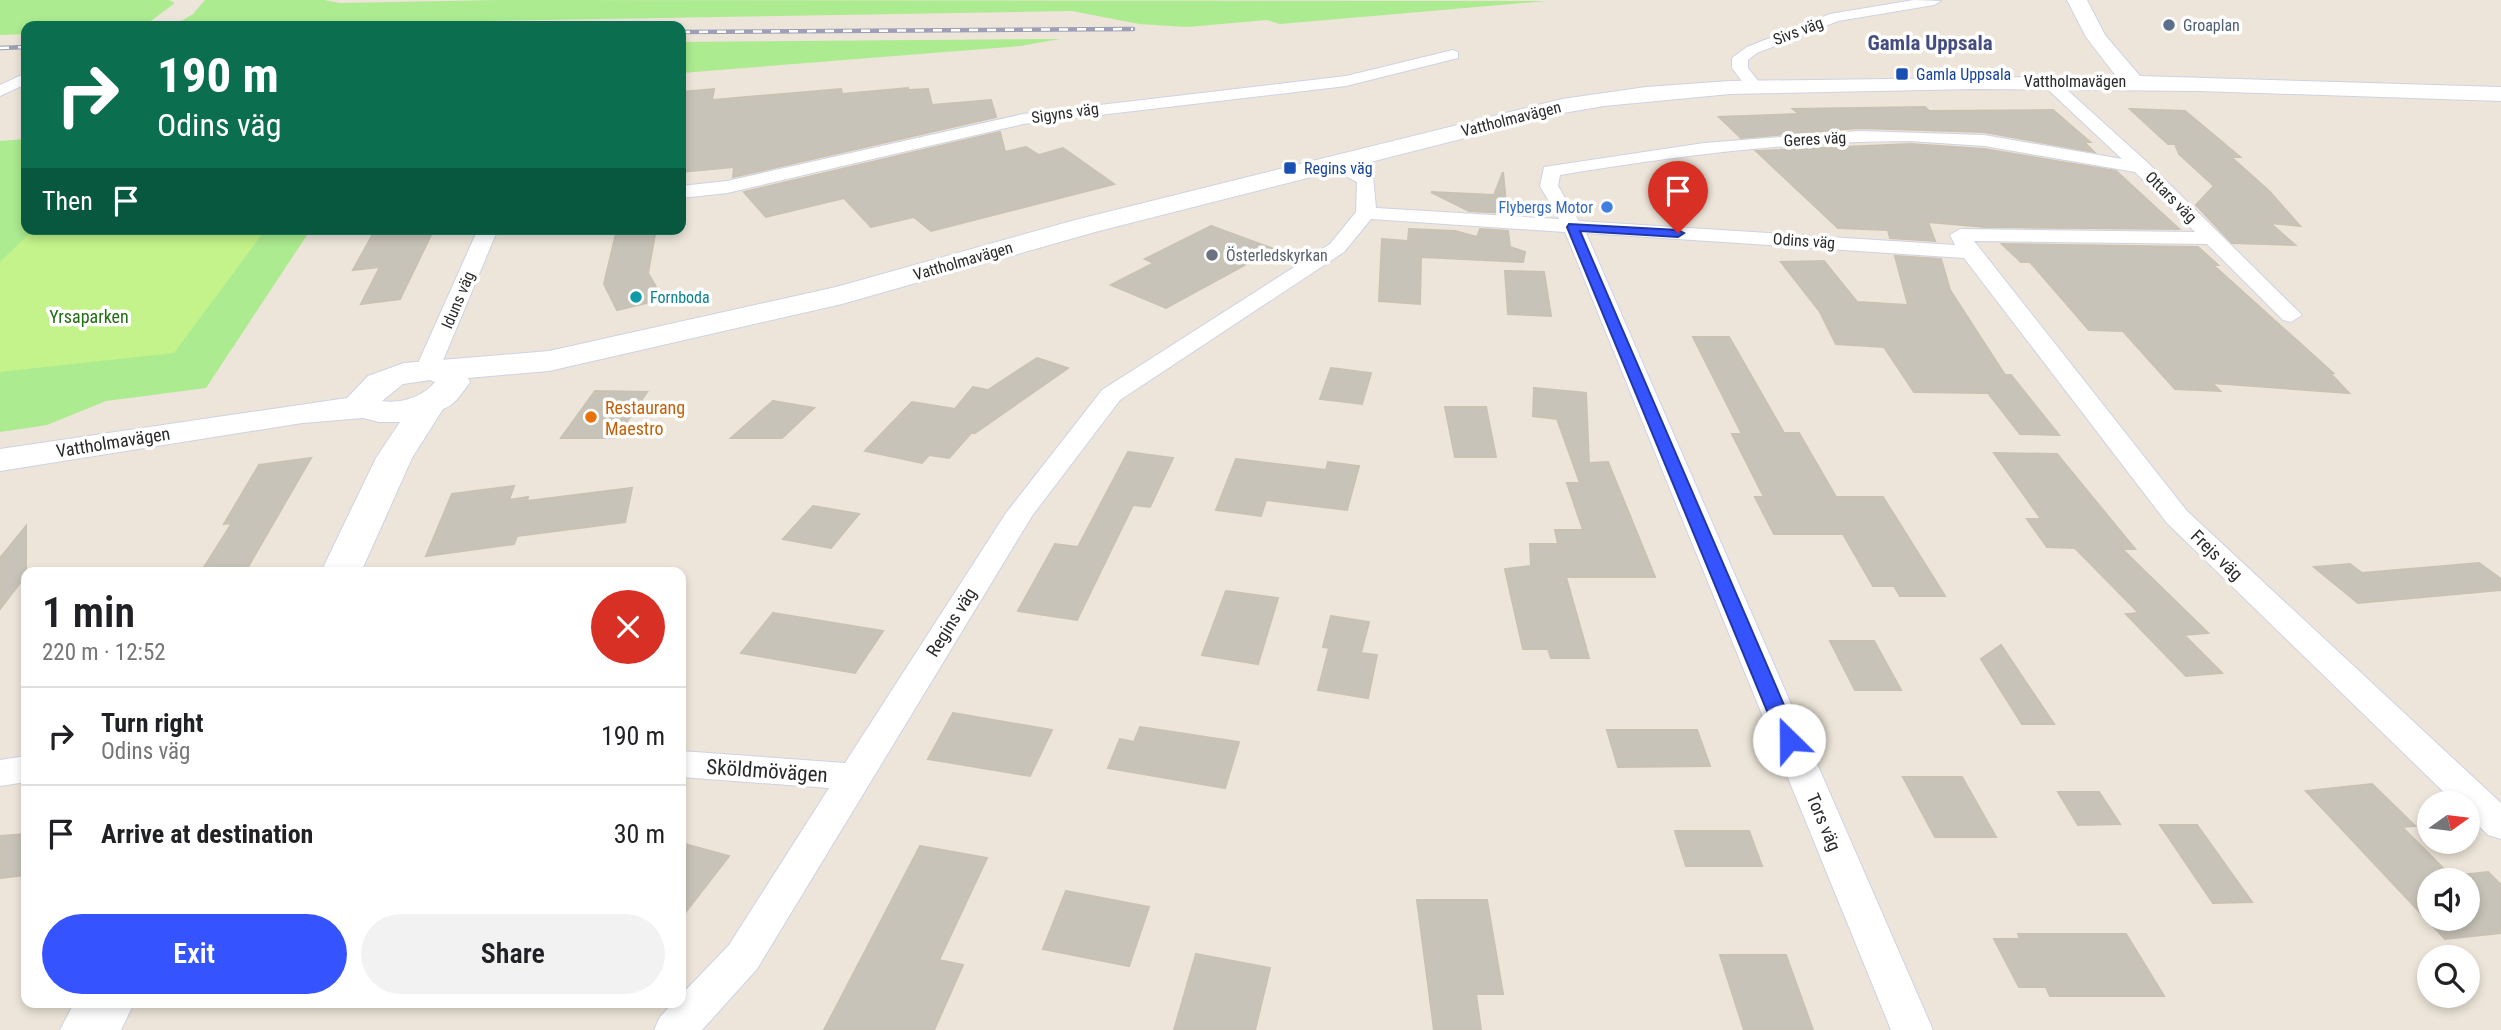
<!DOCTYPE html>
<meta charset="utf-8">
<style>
body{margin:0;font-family:"Roboto Condensed",sans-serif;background:#f2f2f2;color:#202124;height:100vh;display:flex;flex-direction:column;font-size:26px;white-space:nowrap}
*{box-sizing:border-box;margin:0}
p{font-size:23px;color:#757577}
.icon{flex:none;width:38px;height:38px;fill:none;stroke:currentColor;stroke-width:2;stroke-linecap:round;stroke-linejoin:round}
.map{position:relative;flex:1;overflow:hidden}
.panel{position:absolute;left:21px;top:567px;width:665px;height:441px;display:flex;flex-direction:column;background:#fff;border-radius:14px;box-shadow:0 4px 10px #0003}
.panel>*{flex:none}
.guide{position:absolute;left:21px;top:21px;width:665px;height:214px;border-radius:14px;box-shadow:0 4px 10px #0003;background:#0b6e4f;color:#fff;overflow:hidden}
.needle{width:46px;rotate:76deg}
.tools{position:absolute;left:2417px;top:791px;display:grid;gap:14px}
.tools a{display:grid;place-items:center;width:63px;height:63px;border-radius:50%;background:#fff;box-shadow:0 4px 10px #0003;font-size:35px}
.pin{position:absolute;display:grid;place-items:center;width:60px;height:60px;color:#fff;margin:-72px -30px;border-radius:50% 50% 50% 0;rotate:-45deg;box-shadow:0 0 7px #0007}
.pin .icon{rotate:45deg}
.me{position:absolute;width:77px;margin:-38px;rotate:337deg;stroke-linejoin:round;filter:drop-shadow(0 0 5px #0008)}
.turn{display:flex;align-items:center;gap:24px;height:147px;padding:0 21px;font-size:32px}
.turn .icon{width:91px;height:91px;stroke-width:2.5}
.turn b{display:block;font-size:49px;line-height:60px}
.then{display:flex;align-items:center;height:66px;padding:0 21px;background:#0003;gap:14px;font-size:26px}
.round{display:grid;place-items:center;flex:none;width:74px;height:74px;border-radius:37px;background:#f2f2f2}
.overview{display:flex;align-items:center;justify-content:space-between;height:119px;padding:0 21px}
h1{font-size:42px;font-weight:600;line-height:52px}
.primary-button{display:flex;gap:14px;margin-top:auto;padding:14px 21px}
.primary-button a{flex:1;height:80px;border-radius:42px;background:#3554ff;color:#fff;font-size:28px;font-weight:600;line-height:80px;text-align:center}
.primary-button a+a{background:#f2f2f2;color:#202124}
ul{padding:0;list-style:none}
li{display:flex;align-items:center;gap:21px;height:98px;padding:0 21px;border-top:2px solid #e0e0e0}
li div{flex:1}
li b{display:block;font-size:26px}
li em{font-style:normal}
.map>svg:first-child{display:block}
.green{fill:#aceb8f}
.pitch{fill:#c3f38a}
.building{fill:#c8c3b8;stroke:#c9c2b3;stroke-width:2;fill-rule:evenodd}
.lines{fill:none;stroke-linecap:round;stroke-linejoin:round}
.street-casing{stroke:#ced2e4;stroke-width:2}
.secondary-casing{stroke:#ced2e4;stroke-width:2}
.street{fill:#fff;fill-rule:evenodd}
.secondary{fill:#fff;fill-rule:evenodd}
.rail-casing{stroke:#9c9fb6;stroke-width:4.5}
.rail{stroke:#fff;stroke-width:2.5;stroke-dasharray:9;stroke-linecap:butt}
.route{fill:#3554ff;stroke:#2237a6;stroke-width:2}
.service-dot{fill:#5c6f8a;stroke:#fff;stroke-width:2.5}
.transit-dot{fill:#1a4fb4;stroke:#fff;stroke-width:2.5}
.shop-dot{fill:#3f7fe0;stroke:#fff;stroke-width:2.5}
.worship-dot{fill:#6b7280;stroke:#fff;stroke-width:2.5}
.culture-dot{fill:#0f9aa8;stroke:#fff;stroke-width:2.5}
.food-dot{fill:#e8710a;stroke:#fff;stroke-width:2.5}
.labels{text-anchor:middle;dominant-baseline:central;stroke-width:7;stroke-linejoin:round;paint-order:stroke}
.far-service-label{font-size:16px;fill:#4e5e75;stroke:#fff;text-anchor:start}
.far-street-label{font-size:16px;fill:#292929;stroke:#fff}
.far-transit-label{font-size:16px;fill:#164399;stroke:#fff;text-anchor:start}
.far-shop-label{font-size:16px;fill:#366cbe;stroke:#fff;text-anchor:end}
.far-worship-label{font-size:16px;fill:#5b616d;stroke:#fff;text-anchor:start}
.far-culture-label{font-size:16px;fill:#0d838f;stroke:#fff;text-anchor:start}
.park-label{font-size:18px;fill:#226e12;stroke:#fff}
.food-label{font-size:18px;fill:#c56008;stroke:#fff;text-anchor:start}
.street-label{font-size:18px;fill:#292929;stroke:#fff}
.far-district-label{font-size:21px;font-weight:bold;fill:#454d7f;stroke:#fff}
.near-street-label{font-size:21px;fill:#292929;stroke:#fff}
</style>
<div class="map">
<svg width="2501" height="1030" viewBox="0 0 2501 1030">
<rect width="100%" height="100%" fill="#ede5d9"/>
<g class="green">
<polygon points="0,0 169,0 175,3 144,26 26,26 26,34 0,35"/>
<polygon points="205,0 324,0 340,3 498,0 1546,1 1280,24 1267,20 1187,27 1139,24 1072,11 173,26 193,14"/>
<polygon points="1060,39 1020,46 681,73 681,42"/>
<polygon points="26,139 26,229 311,229 206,388 106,401 47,425 0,432 0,141"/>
</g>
<polygon class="pitch" points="34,229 266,229 174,353 0,372 0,262"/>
<g class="building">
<polygon points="908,88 908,90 928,89 932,105 991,100 996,117 733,177 734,167 681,172 681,92 714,89 712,100 841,89 842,94"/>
<polygon points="1925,107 1929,111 2053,110 2090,142 2084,142 2094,152 1984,132 1859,128 1741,138 1719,117 1799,114 1793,109"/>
<polygon points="2130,109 2185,111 2240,157 2231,157 2269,191 2300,226 2270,223 2295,245 2232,243 2196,205 2214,186 2179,154 2175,144 2168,144"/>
<polygon points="1000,132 1005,152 1026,147 1039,155 1063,148 1114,184 931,231 914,217 871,227 844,198 766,217 744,192"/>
<polygon points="1910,144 1984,149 2116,171 2179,229 1985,227 1928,222 1935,241 1890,238 1888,230 1838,228 1756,151"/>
<polygon points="1503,172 1507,213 1469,211 1431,192 1494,195"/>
<polygon points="1211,226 1274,249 1166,308 1111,285 1154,263 1145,259"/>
<polygon points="423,229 419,236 431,235 400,299 361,304 380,267 353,270 373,234"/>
<polygon points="617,229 656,229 648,273 663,299 617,310 604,284"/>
<polygon points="1409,229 1455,231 1477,237 1480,229 1508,231 1510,247 1525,252 1523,262 1421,257 1420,304 1379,301 1382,239 1408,241"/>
<polygon points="2002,244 2198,247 2218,265 2213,265 2333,373 2330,373 2349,393 2212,383 2220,391 2175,389 2123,331 2089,330 2030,262 2021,262"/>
<polygon points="1895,256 1941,259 1950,290 2005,375 2011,375 2059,435 2020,434 1988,393 1914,392 1884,347 1836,344 1820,312 1781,262 1824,261 1857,302 1908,305"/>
<polygon points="1505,271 1544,272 1551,316 1508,314"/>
<polygon points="1693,337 1729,337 1784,433 1799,433 1836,497 1883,497 1945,596 1900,596 1894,586 1873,586 1843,534 1774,534 1755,497 1764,497 1732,434 1742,434"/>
<polygon points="1037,358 1068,368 975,433 971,433 949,458 929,455 922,463 865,451 912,402 955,409 973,387 988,390"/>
<polygon points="1331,368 1371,373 1362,404 1320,399"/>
<polygon points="1534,388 1586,393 1589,463 1608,462 1655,577 1566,577 1589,658 1551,658 1548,649 1523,649 1505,569 1531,566 1530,544 1558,544 1555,530 1583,530 1567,483 1580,483 1557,419 1533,416"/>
<polygon points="595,391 647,392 616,438 561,438"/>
<polygon points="773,401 814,408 782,438 731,438"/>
<polygon points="1445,407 1486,407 1496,457 1455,457"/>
<polygon points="1128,452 1173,458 1150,507 1133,505 1077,620 1018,611 1055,544 1078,547"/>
<polygon points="1994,453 2057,454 2135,549 2122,549 2208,633 2184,635 2222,673 2186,676 2126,614 2139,613 2075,548 2047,547 2027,519 2041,519"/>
<polygon points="311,458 245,572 201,572 232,523 224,524 259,465"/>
<polygon points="1236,459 1326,470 1328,462 1359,466 1347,510 1266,500 1261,516 1216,510"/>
<polygon points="514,486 509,500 528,497 527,501 632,488 625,522 517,536 514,544 426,556 452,494"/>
<polygon points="813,506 859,514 831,548 783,539"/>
<polygon points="26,526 26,575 0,609 0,558"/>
<polygon points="2479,563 2501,579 2501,590 2358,603 2314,567 2350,564 2362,573"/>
<polygon points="1226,591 1278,598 1258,664 1202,655"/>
<polygon points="773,613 883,631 855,673 741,653"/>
<polygon points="1331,616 1369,622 1361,653 1377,655 1368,698 1318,690 1329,648 1323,647"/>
<polygon points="1830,641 1874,641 1901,690 1855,690"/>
<polygon points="2001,645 2054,724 2022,724 1981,659"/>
<polygon points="953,713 1052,730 1030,776 928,759"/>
<polygon points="1140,727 1239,742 1225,788 1108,768 1120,739 1134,742"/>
<polygon points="1607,730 1697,730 1710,766 1618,767"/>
<polygon points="1903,777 1962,777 1996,837 1935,837"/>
<path d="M2372,784L2415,826L2402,827L2451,876L2488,872L2501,885V933L2445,939L2306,791ZM2429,880H2468V919H2429Z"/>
<polygon points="2058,792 2099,792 2120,824 2078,825"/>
<polygon points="2160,825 2197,825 2252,902 2213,903"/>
<polygon points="1675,831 1749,831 1762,866 1686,866"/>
<polygon points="26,834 26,875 0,878 0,836"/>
<polygon points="681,843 729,856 681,918"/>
<polygon points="920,846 987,858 939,960 963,965 934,1030 824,1030"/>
<polygon points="1066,891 1149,907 1129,966 1043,949"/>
<polygon points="1417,900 1487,900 1503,994 1476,994 1481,1030 1434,1030"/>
<polygon points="2018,934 2126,934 2164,996 2050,996 2046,987 2019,987 1994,939 2020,939"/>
<polygon points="1196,954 1270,968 1255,1030 1174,1030"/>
<polygon points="1720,955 1786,955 1813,1030 1744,1030"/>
</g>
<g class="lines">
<defs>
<g id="street">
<polygon points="1914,0 1941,1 1934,5 1838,21 1757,53 1748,60 1748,68 1762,86 1760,89 1748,89 1732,68 1732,58 1747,47 1830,14"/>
<polygon points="1453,50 1458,52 1458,58 1346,86 1023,124 727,193 681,198 681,186 727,181 1023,114 1346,76"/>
<polygon points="26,73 26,84 0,96 0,85"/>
<path d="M2048,76L2054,78L2148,163L2302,315L2291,322L2283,320L2207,244L1974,241L2187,511L2501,803V839L2488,835L2468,815V803H2455L2167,523L1964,258L1586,233L1933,1030H1891L1565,232L1371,219L1344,252L1120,400L1032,516L757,969L702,1030H654L660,1017L673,1003H681V995L729,945L829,788L681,777V751L845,763L1006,513L1102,390L1330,244L1356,212L1357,182L1329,167L1326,163L1329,159H1341L1373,176L1376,208L1559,219L1540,186L1544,167L1704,143L1859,131L1984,135L2122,159L2042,84L2040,81ZM1910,141L1984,146L2135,172L2195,232L1960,229L1950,235L1955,245L1579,221L1558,186L1560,175C1676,156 1792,141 1910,141Z"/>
<polygon points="478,229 498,229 439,370 435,375 419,375 415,370"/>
<polygon points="26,756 26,782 0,786 0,760"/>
</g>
<g id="secondary">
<path d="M2067,0H2087L2105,35L2140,76L2501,87V101L2200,91L1974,89L1730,94L1604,106L1563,113L1095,232L842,304L549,371L468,378L470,382C462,393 455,405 443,409L412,458L361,572H321L376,458L400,422H379L363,418L302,423L0,471V449L347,398L368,376L404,363L549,351L836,287L1075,220L1562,99L1646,87L1730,81L2116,76L2086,37ZM430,380L435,382C423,397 401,404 382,401L403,384Z"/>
<polygon points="74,1003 134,1003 121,1030 60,1030"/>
</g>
</defs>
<use href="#street" class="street-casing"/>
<use href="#secondary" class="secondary-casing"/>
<use href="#street" class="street"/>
<use href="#secondary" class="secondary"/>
<defs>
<g id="rail">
<polyline points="681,32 1133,29"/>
<polyline points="0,48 26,47"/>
</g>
</defs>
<use href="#rail" class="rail-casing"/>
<use href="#rail" class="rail"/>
</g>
<polygon class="route" points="1569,224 1678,230 1684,233 1678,237 1580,231 1799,740 1796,745 1782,745 1779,740 1567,227"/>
<circle class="service-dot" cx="2169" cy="25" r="7"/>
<g class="transit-dot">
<rect x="1895" y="67" width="14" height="14" rx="3.5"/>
<rect x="1283" y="161" width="14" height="14" rx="3.5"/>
</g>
<circle class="shop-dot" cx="1607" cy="207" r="7"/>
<circle class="worship-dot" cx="1212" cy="255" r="7"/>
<circle class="culture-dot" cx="636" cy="297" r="7"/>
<circle class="food-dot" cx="591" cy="417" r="7"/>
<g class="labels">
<g class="far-service-label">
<text x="2183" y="25">Groaplan</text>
</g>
<g class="far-street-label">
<text transform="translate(1798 31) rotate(-21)">Sivs väg</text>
<text x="2075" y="81">Vattholmavägen</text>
<text transform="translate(1065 113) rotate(-8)">Sigyns väg</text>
<text transform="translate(1511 119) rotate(-14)">Vattholmavägen</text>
<text transform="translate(1815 139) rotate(-3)">Geres väg</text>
<text transform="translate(2171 197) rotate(45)">Ottars väg</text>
<text transform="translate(1804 241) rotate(4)">Odins väg</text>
<text transform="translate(963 261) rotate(-16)">Vattholmavägen</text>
<text transform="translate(458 300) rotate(-67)">Iduns väg</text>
</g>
<g class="far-transit-label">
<text x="1916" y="74">Gamla Uppsala</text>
<text x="1304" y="168">Regins väg</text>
</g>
<g class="far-shop-label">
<text x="1593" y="207">Flybergs Motor</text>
</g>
<g class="far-worship-label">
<text x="1226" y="255">Österledskyrkan</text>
</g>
<g class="far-culture-label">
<text x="650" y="297">Fornboda</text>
</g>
<g class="park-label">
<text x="89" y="316">Yrsaparken</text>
</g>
<g class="food-label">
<text x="605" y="407">Restaurang<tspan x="605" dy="21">Maestro</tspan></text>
</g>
<g class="street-label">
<text transform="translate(113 442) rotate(-9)">Vattholmavägen</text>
<text transform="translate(2217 555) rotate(44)">Frejs väg</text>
<text transform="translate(951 622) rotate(-58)">Regins väg</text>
<text transform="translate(1824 822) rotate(67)">Tors väg</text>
</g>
<g class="far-district-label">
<text x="1930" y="43">Gamla Uppsala</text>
</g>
<g class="near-street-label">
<text transform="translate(767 771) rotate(4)">Sköldmövägen</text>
</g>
</g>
</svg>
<div class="tools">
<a><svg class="needle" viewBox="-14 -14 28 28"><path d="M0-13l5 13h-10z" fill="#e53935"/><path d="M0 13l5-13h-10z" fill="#757577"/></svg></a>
<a><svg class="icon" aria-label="sound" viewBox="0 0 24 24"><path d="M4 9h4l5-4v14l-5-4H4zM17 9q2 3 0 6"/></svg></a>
<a><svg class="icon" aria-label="search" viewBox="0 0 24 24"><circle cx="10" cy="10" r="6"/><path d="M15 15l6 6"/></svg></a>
</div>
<div class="pin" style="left:1678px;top:233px;background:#d93025"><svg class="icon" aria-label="arrive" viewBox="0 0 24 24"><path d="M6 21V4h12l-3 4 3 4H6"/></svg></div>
<svg class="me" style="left:1789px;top:740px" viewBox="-20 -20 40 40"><circle r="19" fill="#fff"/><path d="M0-13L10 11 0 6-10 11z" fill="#3554ff"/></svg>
<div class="guide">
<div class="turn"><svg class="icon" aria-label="right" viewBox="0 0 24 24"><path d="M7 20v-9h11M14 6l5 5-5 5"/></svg><div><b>190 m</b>Odins väg</div></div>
<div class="then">Then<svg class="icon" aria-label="arrive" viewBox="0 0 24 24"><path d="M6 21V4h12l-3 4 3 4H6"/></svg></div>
</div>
<section class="panel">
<div class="overview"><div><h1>1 min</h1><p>220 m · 12:52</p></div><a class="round" style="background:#d93025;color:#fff"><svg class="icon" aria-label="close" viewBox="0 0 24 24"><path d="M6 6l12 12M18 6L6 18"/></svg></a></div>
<ul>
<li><svg class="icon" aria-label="right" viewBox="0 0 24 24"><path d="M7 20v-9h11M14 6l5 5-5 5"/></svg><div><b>Turn right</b><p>Odins väg</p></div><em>190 m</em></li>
<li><svg class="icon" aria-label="arrive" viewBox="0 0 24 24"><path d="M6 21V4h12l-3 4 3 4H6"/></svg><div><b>Arrive at destination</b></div><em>30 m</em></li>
</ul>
<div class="primary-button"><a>Exit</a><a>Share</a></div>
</section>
</div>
